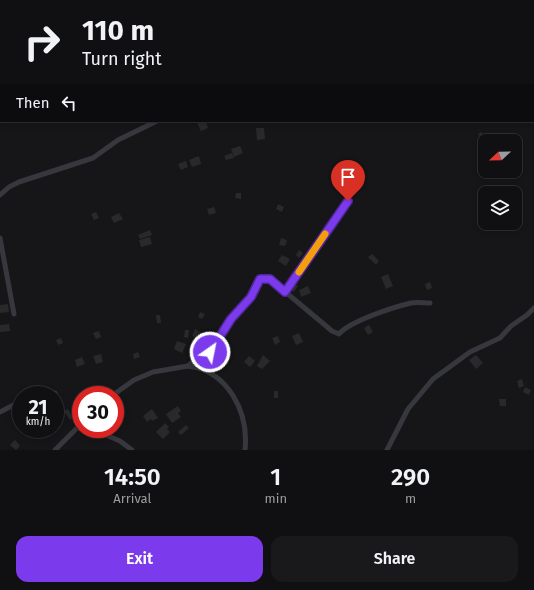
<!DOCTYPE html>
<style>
body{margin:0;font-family:"Fira Sans",sans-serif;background:#19191b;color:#f1f3f6;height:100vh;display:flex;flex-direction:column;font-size:15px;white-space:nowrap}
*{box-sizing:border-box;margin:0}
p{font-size:13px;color:#9c9d9f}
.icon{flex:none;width:22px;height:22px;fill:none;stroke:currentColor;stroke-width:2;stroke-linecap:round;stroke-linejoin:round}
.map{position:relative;height:450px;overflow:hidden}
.drawer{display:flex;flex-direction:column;background:#101012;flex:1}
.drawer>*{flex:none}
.top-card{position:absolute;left:0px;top:0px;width:534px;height:122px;box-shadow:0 2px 6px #0003,0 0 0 1px #303032;background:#101012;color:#f1f3f6;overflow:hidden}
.needle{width:26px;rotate:248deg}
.fabs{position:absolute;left:478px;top:134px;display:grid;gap:8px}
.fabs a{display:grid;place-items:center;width:44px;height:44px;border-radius:8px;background:#101012;box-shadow:0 2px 6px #0003,0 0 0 1px #303032;font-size:20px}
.speed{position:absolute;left:12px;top:386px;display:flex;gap:8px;font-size:20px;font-weight:700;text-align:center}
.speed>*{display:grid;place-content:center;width:52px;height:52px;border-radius:50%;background:#101012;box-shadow:0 2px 6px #0003,0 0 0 1px #303032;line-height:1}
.speed small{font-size:10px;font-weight:400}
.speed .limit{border:6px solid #d22;background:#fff;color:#111}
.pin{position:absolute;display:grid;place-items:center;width:34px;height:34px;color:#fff;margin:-41px -17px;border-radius:50% 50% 50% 0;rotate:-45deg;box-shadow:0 0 4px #0007}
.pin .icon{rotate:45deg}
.me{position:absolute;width:44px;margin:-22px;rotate:33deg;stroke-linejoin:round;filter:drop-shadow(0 0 3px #0008)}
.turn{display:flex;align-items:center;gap:14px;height:84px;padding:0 16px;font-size:18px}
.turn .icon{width:52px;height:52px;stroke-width:2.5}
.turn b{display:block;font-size:28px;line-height:34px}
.then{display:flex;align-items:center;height:38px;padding:0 16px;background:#0003;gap:8px;font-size:15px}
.eta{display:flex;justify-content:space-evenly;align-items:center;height:68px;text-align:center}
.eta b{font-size:24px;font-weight:600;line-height:28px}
.primary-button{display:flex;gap:8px;margin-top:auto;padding:8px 16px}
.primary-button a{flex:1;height:46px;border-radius:12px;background:#7c3aed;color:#fff;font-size:16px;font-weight:600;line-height:46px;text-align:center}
.primary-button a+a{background:#19191b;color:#f1f3f6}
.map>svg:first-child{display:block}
.building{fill:#29292c}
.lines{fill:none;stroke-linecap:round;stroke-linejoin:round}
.street{stroke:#37383d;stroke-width:5}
.route-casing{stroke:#51269a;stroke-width:10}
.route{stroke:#7c3aed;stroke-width:7}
.slow{stroke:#f59e0b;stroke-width:7}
</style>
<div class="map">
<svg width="534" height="450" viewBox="0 0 534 450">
<rect width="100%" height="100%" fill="#161618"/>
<g class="building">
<polygon points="206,121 208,128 201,131 197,122"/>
<polygon points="256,128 264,128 265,139 257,140"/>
<polygon points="481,132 486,138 482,141 478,134"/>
<polygon points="240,146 243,153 234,157 231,149"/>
<polygon points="232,153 234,158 226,160 224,156"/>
<polygon points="199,156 201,164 192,167 189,160"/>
<polygon points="186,161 188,167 181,170 178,164"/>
<polygon points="236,193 241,193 241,199 235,198"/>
<polygon points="278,204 284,207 282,212 276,209"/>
<polygon points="214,207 216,213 209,215 207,209"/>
<polygon points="96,212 99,218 94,220 91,214"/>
<polygon points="119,213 123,219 114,223 111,217"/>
<polygon points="150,230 152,235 140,239 138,235"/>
<polygon points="150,237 152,244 141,247 139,240"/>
<polygon points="281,238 287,240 285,246 279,245"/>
<polygon points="299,250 303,253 299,258 296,255"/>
<polygon points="372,254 379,261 376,265 368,257"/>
<polygon points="282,255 290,259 286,266 278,261"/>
<polygon points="388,274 393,286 386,289 381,277"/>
<polygon points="430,282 432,288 427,290 425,284"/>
<polygon points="294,283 298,286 294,292 290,289"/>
<polygon points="308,286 311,293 301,297 299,290"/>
<polygon points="8,304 9,312 0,313 0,305"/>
<polygon points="200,312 205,314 202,319 198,317"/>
<polygon points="156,315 160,315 161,323 157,323"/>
<polygon points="9,324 10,331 0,332 0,325"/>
<polygon points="369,325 373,332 368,335 364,328"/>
<polygon points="195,329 202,333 197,344 193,342 195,338 192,336"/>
<polygon points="185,330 189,330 188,338 184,337"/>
<polygon points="99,331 101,337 96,339 93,333"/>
<polygon points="299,333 303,342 296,345 292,336"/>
<polygon points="278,336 280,342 275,345 272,338"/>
<polygon points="61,338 63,343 58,345 56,340"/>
<polygon points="177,341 186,344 182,353 174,349"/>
<polygon points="138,352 140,357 134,359 133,354"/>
<polygon points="101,354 103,362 96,364 93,356"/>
<polygon points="263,355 270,361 262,369 257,366"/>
<polygon points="476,355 483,363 476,369 469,360"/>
<polygon points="249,356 255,361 250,367 244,362"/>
<polygon points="82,357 85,364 77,367 75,360"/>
<polygon points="522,379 524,386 519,388 517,381"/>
<polygon points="525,387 531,390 529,395 523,392"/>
<rect x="274" y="391" width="4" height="7"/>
<polygon points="499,399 506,399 506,406 500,406"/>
<polygon points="178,406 181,411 178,413 181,417 172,423 166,414"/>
<polygon points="68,409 73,418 70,420 64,411"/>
<polygon points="152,409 158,418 152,421 151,419 147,422 143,416"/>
<polygon points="165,423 169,427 167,429 170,432 163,439 156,432"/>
<polygon points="186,425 189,428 181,435 178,432"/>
<polygon points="40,429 45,432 41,436 37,431"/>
<polygon points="15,440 20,446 16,450 10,445"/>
</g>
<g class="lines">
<g class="street">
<polyline points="122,1 124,0"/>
<polyline points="149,1 150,0"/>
<polyline points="444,1 445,0"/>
<polyline points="0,195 9,187 19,182 93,158 118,140 157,121"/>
<polyline points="0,238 14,314"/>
<polyline points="285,292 348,201"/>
<path d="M188,366C228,371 249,412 245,450"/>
<polyline points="40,395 55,393"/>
<path d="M113,395L134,380L153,372L188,366L196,358L210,353L231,319L251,297L261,278L270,279L332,331L339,334C350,321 394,307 411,303C417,302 424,303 430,303"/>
<polyline points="0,412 21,401"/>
<polyline points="92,429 120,441 132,450"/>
<polyline points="55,450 81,424"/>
<polyline points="387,450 408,409 433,379 470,352 500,338 511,326 527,315 534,308"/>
</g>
</g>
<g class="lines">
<defs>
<polyline id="route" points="210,352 231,319 251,297 260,279 270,279 285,292 348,201"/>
</defs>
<use href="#route" class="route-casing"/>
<use href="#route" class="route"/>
<polyline class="slow" points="299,272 325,234"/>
</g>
</svg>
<div class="fabs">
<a><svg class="needle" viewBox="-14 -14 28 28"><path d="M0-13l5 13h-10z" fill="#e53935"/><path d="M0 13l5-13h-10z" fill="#9c9d9f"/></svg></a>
<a><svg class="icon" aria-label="layers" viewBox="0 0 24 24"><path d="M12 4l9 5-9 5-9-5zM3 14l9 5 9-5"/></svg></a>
</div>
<div class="speed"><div>21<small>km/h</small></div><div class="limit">30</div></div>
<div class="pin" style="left:348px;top:201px;background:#d93025"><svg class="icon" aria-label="arrive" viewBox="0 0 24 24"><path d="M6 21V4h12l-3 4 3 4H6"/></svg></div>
<svg class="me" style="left:210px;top:352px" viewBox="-20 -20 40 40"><circle r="17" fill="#7c3aed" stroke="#fff" stroke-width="3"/><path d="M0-11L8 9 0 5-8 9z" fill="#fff"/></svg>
<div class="top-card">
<div class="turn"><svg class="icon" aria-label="right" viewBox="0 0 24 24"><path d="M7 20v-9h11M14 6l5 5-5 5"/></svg><div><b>110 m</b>Turn right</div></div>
<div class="then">Then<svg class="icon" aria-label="left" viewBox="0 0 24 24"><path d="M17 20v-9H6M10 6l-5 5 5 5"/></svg></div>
</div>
</div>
<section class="drawer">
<div class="eta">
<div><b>14:50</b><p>Arrival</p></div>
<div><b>1</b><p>min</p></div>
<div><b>290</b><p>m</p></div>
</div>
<div class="primary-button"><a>Exit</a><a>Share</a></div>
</section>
